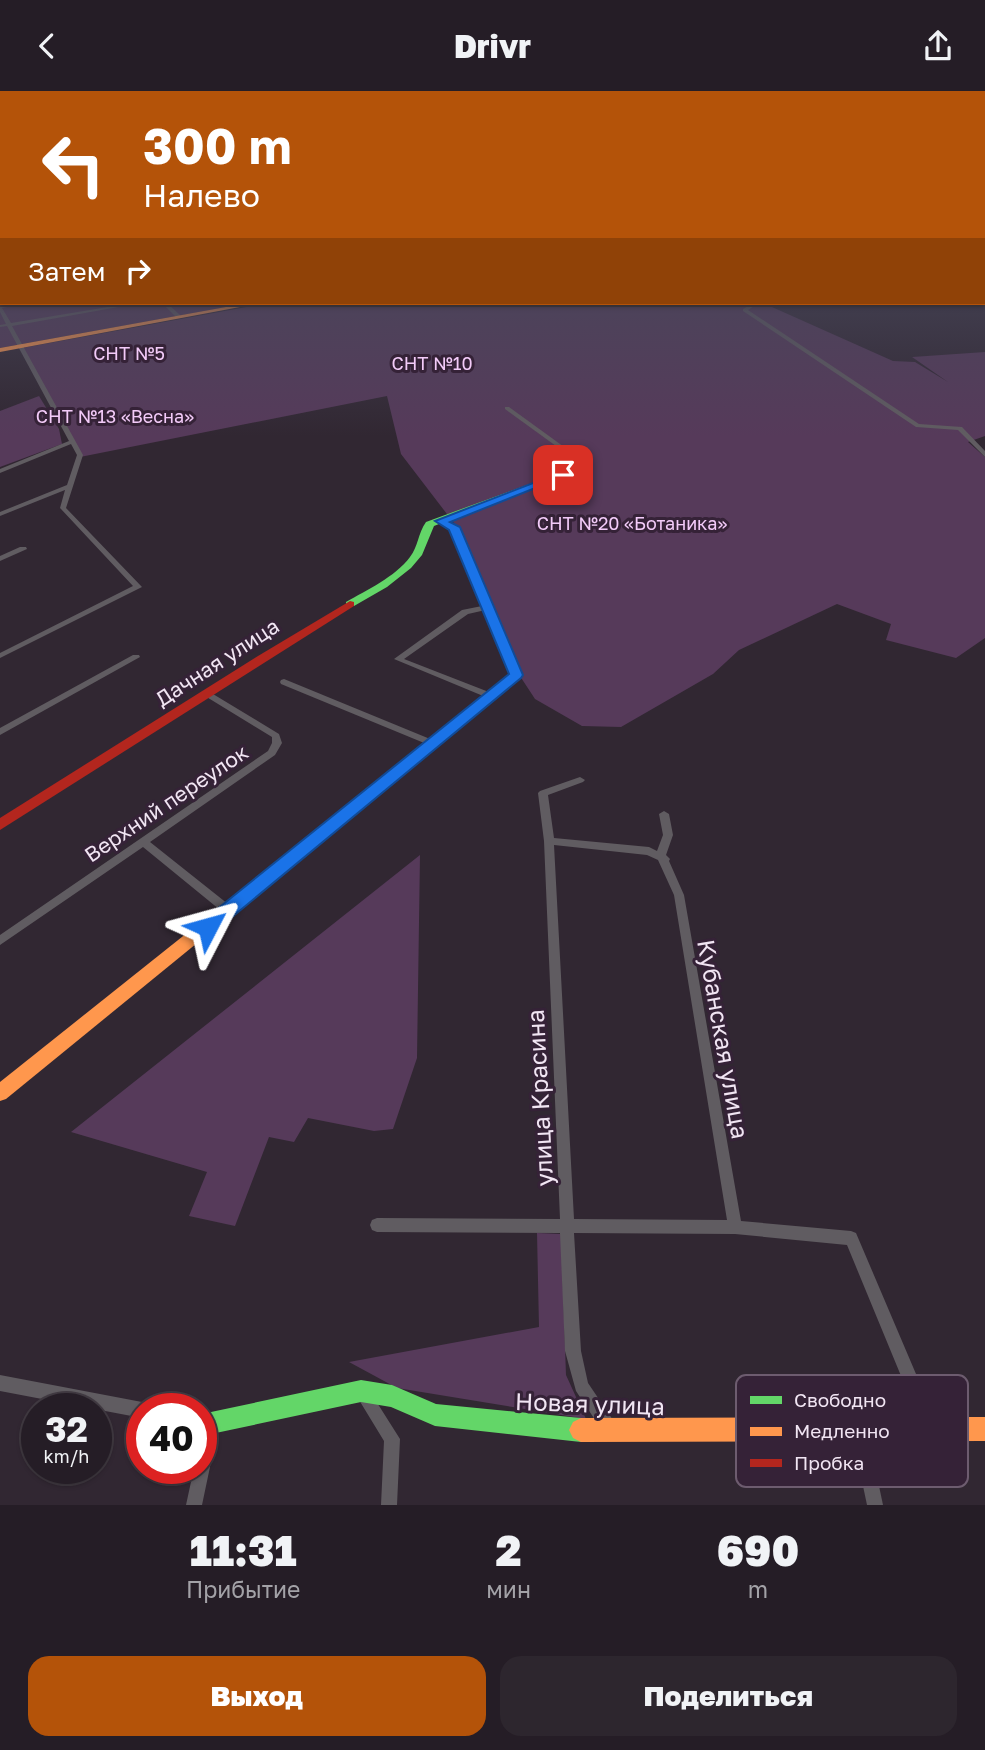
<!DOCTYPE html>
<html lang="ru">
<meta charset="utf-8">
<style>
body{margin:0;font-family:"Golos Text",sans-serif;background:#2d262e;color:#f1f3f6;height:100vh;display:flex;flex-direction:column;font-size:26px;white-space:nowrap}
*{box-sizing:border-box;margin:0}
p{font-size:23px;color:#a3a2a7}
.icon{flex:none;width:38px;height:38px;fill:none;stroke:currentColor;stroke-width:2;stroke-linecap:round;stroke-linejoin:round}
.map{position:relative;height:1414px;overflow:hidden}
.side{display:flex;flex-direction:column;background:#251d26;flex:1}
.side>*{flex:none}
.hud{position:absolute;left:0px;top:0px;width:985px;height:214px;box-shadow:0 2px 5px #0004,0 0 0 2px #423b43;background:#b45309;color:#fff;overflow:hidden}
.speed{position:absolute;left:21px;top:1302px;display:flex;gap:14px;font-size:35px;font-weight:700;text-align:center}
.speed>*{display:grid;place-content:center;width:91px;height:91px;border-radius:50%;background:#251d26;box-shadow:0 2px 5px #0004,0 0 0 2px #423b43;line-height:1}
.speed small{font-size:18px;font-weight:400}
.speed .limit{border:10px solid #d22;background:#fff;color:#111}
.pin{position:absolute;display:grid;place-items:center;width:60px;height:60px;color:#fff;margin:-30px;border-radius:14px;box-shadow:0 4px 10px #0006}
.me{position:absolute;width:77px;margin:-38px;rotate:51deg;stroke-linejoin:round;filter:drop-shadow(0 0 5px #0008)}
.turn{display:flex;align-items:center;gap:24px;height:147px;padding:0 28px;font-size:32px}
.turn .icon{width:91px;height:91px;stroke-width:2.5}
.turn b{display:block;font-size:49px;line-height:60px}
.then{display:flex;align-items:center;height:66px;padding:0 28px;background:#0003;gap:14px;font-size:26px}
.eta{display:flex;justify-content:space-evenly;align-items:center;height:119px;text-align:center}
.eta b{font-size:42px;font-weight:800;line-height:49px}
.primary-button{display:flex;gap:14px;margin-top:auto;padding:14px 28px}
.primary-button a{flex:1;height:80px;border-radius:21px;background:#b45309;color:#fff;font-size:28px;font-weight:800;line-height:80px;text-align:center}
.primary-button a+a{background:#2d262e;color:#f1f3f6}
header{display:flex;justify-content:space-between;align-items:center;height:91px;padding:0 28px;background:#251d26;font-size:32px;font-weight:800}
.map>svg:first-child{display:block}
.green{fill:#563a5a}
.lines{fill:none;stroke-linecap:round;stroke-linejoin:round}
.street{fill:#605c61;fill-rule:evenodd}
.fast{fill:#63d668;fill-rule:evenodd}
.slow{fill:#ff974d;fill-rule:evenodd}
.jam{fill:#b3261e;fill-rule:evenodd}
.route{fill:#1a73e8;stroke:#114b97;stroke-width:2}
.labels{text-anchor:middle;dominant-baseline:central;stroke-width:6;stroke-linejoin:round;paint-order:stroke}
.far-park-label{font-size:18px;fill:#f3cbf9;stroke:#352237}
.street-label{font-size:21px;fill:#f1e5f3;stroke:#352237}
.near-street-label{font-size:24px;fill:#f1e5f3;stroke:#352237}
.key{fill:#352237;stroke:#6d5c6f;stroke-width:2}
.key-label{font-size:19px;fill:#f1e5f3}
</style>
<header><svg class="icon" aria-label="back" viewBox="0 0 24 24"><path d="M15 5l-7 7 7 7"/></svg>Drivr<svg class="icon" aria-label="share" viewBox="0 0 24 24"><path d="M12 15V3M7 8l5-5 5 5M5 13v7h14v-7"/></svg></header>
<div class="map">
<svg width="985" height="1414" viewBox="0 0 985 1414">
<rect width="100%" height="100%" fill="#312732"/>
<g class="green">
<polygon points="0,157 2,212 249,212 0,257"/>
<polygon points="269,212 763,212 893,270 915,271 948,291 912,266 985,261 985,345 968,351 985,366 985,547 956,567 886,549 891,533 837,513 739,559 713,583 621,636 582,635 535,608 516,579 460,459 463,444 401,363 387,305 80,366 22,257"/>
<polygon points="39,305 59,338 62,353 0,376 0,320"/>
<polygon points="420,764 417,967 393,1038 374,1040 308,1027 294,1051 269,1046 235,1135 189,1125 207,1081 71,1041"/>
<polygon points="537,1142 561,1143 566,1284 586,1328 397,1297 349,1271 539,1236"/>
</g>
<g class="lines">
<g class="street">
<rect x="0" y="170" width="2" height="3"/>
<rect x="0" y="182" width="2" height="2"/>
<rect x="0" y="198" width="2" height="2"/>
<polygon points="19,212 29,212 2,217 11,232 132,212 141,212 12,235 83,364 66,417 142,496 0,567 0,562 133,495 61,418 60,417 65,399 0,425 0,421 67,394 77,364 71,353 0,382 0,378 69,350 7,235 0,236 0,234 6,233 0,221 0,215"/>
<polygon points="162,212 167,212 181,225 181,227 177,227"/>
<polygon points="754,212 759,212 748,219 919,333 962,336 985,360 985,366 958,339 916,336 743,220 743,218"/>
<polygon points="505,316 509,316 589,374 589,376 585,376 505,318"/>
<polygon points="20,456 26,456 27,458 0,470 0,465"/>
<polygon points="487,514 491,516 490,518 468,523 404,568 494,603 495,605 494,607 488,607 394,568 462,519"/>
<polygon points="133,564 139,564 140,566 0,644 0,637"/>
<polygon points="284,588 435,650 437,652 435,654 429,654 281,593 280,591 281,589"/>
<polygon points="208,600 279,643 282,652 275,664 150,751 233,817 234,820 233,823 229,824 225,823 143,756 0,854 0,844 268,660 272,652 272,646 205,605 204,603 205,601"/>
<path d="M580,686L585,689L583,691L548,704L554,747L649,756L657,760L663,744L659,723L664,720L669,723L673,744L666,764L670,768L669,770L684,804L741,1130L851,1140L856,1142L939,1337L937,1343L931,1345L925,1343L847,1154L735,1143L574,1142L581,1260L588,1292L619,1338L617,1344L611,1346L605,1344L576,1300L565,1260L560,1142L377,1141L372,1139L370,1134L372,1129L377,1127L560,1128L544,750L538,702L540,700ZM554,754L647,764L658,769L674,804L727,1129L574,1128Z"/>
<polygon points="0,1284 142,1311 148,1313 149,1318 142,1318 142,1327 0,1300"/>
<polygon points="364,1296 369,1299 400,1348 397,1414 381,1414 384,1350 356,1304 359,1299"/>
<path d="M211,1325L217,1327L219,1333L202,1414H186L194,1377H201C201,1361 199,1343 205,1327Z"/>
<polygon points="859,1330 865,1332 867,1338 883,1414 867,1414 851,1338 853,1332"/>
</g>
<g class="fast">
<path d="M584,373L592,375L448,430L459,436L522,584L520,587L229,826L223,828L217,826L215,822L217,818L510,583L450,438L439,433L434,435L422,464L411,477L387,496L354,515H346V511C367,499 395,486 410,466C418,456 418,442 426,431Z"/>
<polygon points="361,1289 392,1294 436,1313 581,1327 589,1331 593,1339 589,1347 581,1351 435,1335 391,1316 361,1311 211,1343 201,1342 201,1320 211,1321"/>
</g>
<g class="slow">
<polygon points="248,212 261,212 0,261 0,257"/>
<polygon points="223,816 229,818 231,822 229,826 6,1008 0,1010 0,991 217,818"/>
<polygon points="985,1326 985,1350 581,1351 573,1347 569,1339 573,1331 581,1327"/>
</g>
<polygon class="jam" points="350,510 354,511 354,515 0,739 0,727 258,565"/>
</g>
<linearGradient id="sky" x2="0" y2="1"><stop stop-color="#1b151c"/><stop offset="0.43" stop-color="#48475a"/><stop offset="1" stop-color="#48475a" stop-opacity="0"/></linearGradient>
<rect width="985" height="345" fill="url(#sky)"/>
<polygon class="route" points="559,382 568,384 450,431 460,436 523,584 521,587 214,841 201,841 199,836 201,831 509,583 449,439 435,430"/>
<g class="labels">
<g class="far-park-label">
<text x="129" y="262">СНТ №5</text>
<text x="432" y="272">СНТ №10</text>
<text x="115" y="325">СНТ №13 «Весна»</text>
<text x="632" y="432">СНТ №20 «Ботаника»</text>
</g>
<g class="street-label">
<text transform="translate(217 571) rotate(-33)">Дачная улица</text>
<text transform="translate(166 712) rotate(-34)">Верхний переулок</text>
</g>
<g class="near-street-label">
<text transform="translate(724 948) rotate(80)">Кубанская улица</text>
<text transform="translate(539 1007) rotate(-93)">улица Красина</text>
<text transform="translate(590 1312) rotate(2)">Новая улица</text>
</g>
</g>
<rect x="736" y="1284" width="232" height="112" rx="10" class="key"/>
<rect x="750" y="1305" width="32" height="8" fill="#63d668"/>
<rect x="750" y="1336" width="32" height="9" fill="#ff974d"/>
<rect x="750" y="1368" width="32" height="8" fill="#b3261e"/>
<g class="key-label">
<text x="794" y="1316">Свободно</text>
<text x="794" y="1347">Медленно</text>
<text x="794" y="1379">Пробка</text>
</g>
</svg>
<div class="speed"><div>32<small>km/h</small></div><div class="limit">40</div></div>
<div class="pin" style="left:563px;top:384px;background:#d93025"><svg class="icon" aria-label="arrive" viewBox="0 0 24 24"><path d="M6 21V4h12l-3 4 3 4H6"/></svg></div>
<svg class="me" style="left:208px;top:836px" viewBox="-20 -20 40 40"><path d="M0-17L14 15 0 8-14 15z" fill="#1a73e8" stroke="#fff" stroke-width="4"/></svg>
<div class="hud">
<div class="turn"><svg class="icon" aria-label="left" viewBox="0 0 24 24"><path d="M17 20v-9H6M10 6l-5 5 5 5"/></svg><div><b>300 m</b>Налево</div></div>
<div class="then">Затем<svg class="icon" aria-label="right" viewBox="0 0 24 24"><path d="M7 20v-9h11M14 6l5 5-5 5"/></svg></div>
</div>
</div>
<section class="side">
<div class="eta">
<div><b>11:31</b><p>Прибытие</p></div>
<div><b>2</b><p>мин</p></div>
<div><b>690</b><p>m</p></div>
</div>
<div class="primary-button"><a>Выход</a><a>Поделиться</a></div>
</section>
